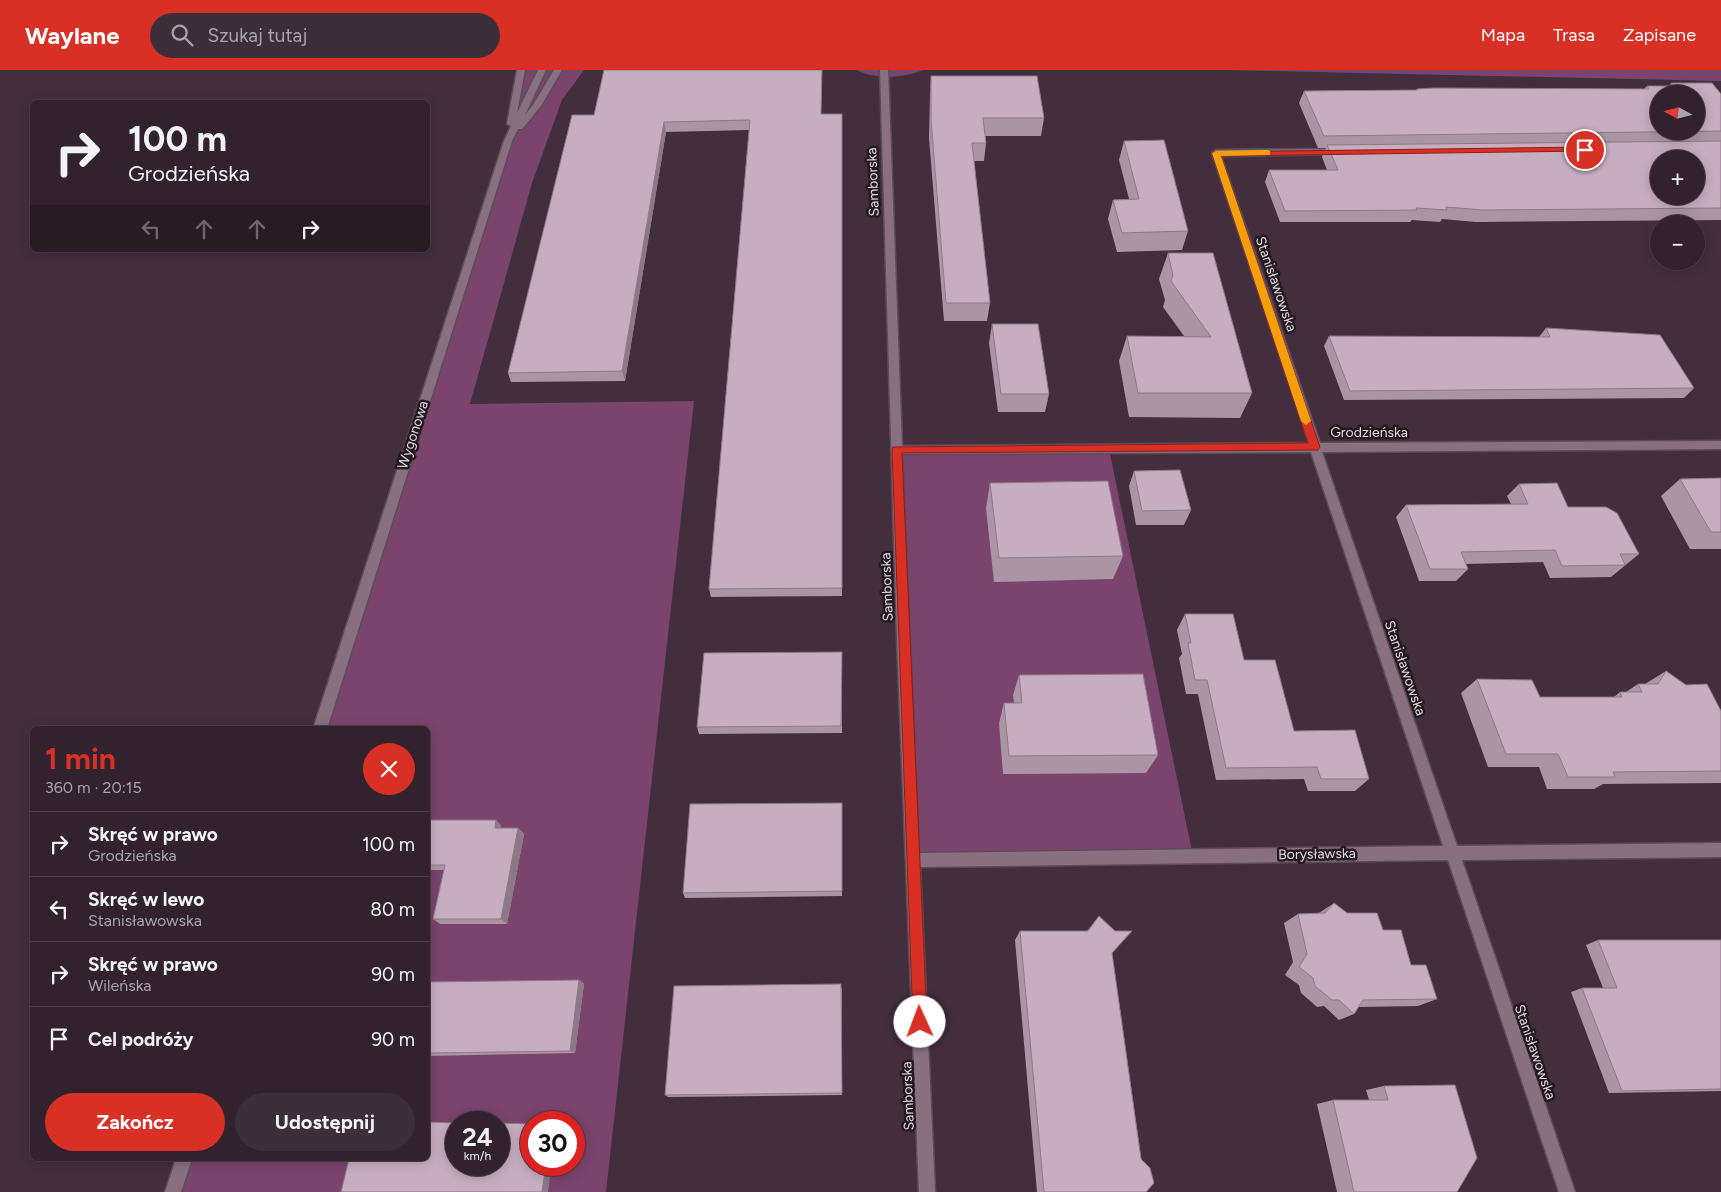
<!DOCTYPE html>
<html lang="pl">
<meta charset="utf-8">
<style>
body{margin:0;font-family:Figtree,sans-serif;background:#3d2f3a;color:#f1f3f6;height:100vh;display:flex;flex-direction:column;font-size:19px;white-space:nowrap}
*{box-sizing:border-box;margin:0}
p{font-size:16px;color:#a8a4aa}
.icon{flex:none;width:28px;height:28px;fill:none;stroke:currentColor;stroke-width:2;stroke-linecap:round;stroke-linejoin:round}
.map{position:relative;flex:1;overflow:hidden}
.panel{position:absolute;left:30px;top:656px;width:400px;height:435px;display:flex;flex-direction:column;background:#32222e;border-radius:8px;box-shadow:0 2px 12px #0003,0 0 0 1px #4d3f4a}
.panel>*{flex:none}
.top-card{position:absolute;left:30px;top:30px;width:400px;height:152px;border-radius:8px;box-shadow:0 2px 12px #0003,0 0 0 1px #4d3f4a;background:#32222e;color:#f1f3f6;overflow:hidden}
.needle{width:32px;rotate:277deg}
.tools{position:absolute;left:1650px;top:15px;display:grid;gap:10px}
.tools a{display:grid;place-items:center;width:55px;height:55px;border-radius:50%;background:#32222e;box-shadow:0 2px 12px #0003,0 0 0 1px #4d3f4a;font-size:25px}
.speed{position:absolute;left:445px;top:1041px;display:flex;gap:10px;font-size:25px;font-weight:700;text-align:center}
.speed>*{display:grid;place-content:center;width:65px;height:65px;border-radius:50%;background:#32222e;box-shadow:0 2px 12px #0003,0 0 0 1px #4d3f4a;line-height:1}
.speed small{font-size:12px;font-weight:400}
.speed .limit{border:8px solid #d22;background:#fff;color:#111}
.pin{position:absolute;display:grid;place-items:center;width:42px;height:42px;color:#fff;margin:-21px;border:2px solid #fff;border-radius:50%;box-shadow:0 1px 5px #0007}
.me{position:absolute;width:55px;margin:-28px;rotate:358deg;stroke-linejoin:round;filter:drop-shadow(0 0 4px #0008)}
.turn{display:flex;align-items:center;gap:18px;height:105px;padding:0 15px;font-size:22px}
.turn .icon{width:65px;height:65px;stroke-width:2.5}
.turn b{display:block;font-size:35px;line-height:42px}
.lanes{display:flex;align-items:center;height:48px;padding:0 15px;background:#0003;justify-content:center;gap:25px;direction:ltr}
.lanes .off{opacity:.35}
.round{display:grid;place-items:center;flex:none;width:52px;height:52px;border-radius:26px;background:#3d2f3a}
.overview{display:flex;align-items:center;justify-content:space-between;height:85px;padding:0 15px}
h1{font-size:30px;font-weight:700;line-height:38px;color:#d93025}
.cta{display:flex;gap:10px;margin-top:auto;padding:10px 15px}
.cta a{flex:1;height:58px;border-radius:30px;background:#d93025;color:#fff;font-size:20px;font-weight:700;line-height:58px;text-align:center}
.cta a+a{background:#3d2f3a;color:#f1f3f6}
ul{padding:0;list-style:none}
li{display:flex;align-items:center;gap:15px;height:65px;padding:0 15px;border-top:1px solid #4d3f4a}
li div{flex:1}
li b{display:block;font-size:19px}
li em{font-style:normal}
header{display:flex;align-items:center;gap:30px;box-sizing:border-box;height:70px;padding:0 25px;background:#d93025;color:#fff}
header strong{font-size:24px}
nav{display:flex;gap:28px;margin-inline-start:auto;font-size:18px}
.search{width:350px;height:45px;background:#3d2f3a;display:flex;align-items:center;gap:12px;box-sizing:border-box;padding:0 18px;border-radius:28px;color:#a8a4aa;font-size:19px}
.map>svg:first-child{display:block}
.green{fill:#7a446d;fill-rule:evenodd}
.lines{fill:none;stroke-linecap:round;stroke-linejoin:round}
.minor-casing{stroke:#5d4c58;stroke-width:3}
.minor{fill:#887081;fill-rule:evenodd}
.wall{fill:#ab95a5}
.shaded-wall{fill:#8b7986}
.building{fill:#c7adc0;stroke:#8b7986;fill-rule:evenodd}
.route{fill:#d93025;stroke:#8d1f18}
.slow{fill:#f59e0b}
.labels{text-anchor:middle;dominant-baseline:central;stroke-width:5;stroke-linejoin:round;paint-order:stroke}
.street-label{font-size:14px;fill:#e3d6df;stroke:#231a20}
</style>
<header>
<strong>Waylane</strong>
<div class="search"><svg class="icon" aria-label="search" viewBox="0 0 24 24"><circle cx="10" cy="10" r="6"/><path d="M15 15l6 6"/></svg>Szukaj tutaj</div>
<nav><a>Mapa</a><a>Trasa</a><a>Zapisane</a></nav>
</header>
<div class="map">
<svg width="1721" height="1122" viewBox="0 0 1721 1122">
<rect width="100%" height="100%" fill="#432e3d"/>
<g class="green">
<path d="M521,0H584L562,30L532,113L470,334L694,331L606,1122H173L184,1089H428V659H320L508,71ZM456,1052H499V1095H456ZM531,1052H574V1095H531Z"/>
<path d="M857,0H923C905,8 874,10 857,0Z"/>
<polygon points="1227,0 1721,0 1721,11"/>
<polygon points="1109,379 1193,786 914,790 897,380"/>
</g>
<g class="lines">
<defs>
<g id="minor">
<polygon points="517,0 525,0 517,43 538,0 546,0 525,45 533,35 554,0 562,0 541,36 522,59 518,59 512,71 327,659 313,659 504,71 511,56 507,54"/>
<path d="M880,0H888L902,376L1309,373L1212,83L1216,80L1339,79L1342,80V84L1221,86L1320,373L1721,371V379L1322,382L1457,776L1721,773V787L1462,790L1575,1122H1559L1448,790L920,797L935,1122H919L897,568ZM1311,382L1443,776L919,783L902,384Z"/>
<polygon points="176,1089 192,1089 181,1122 165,1122"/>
</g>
</defs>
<use href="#minor" class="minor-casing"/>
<use href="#minor" class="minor"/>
</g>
<g class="wall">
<polygon points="931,6 1044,48 1041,66 985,66 986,73 984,91 974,91 990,233 987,251 944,251 929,68 930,24"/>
<polygon points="1671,13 1721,24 1721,150 1476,152 1442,149 1440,152 1412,150 1410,152 1280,152 1265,112 1269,100 1327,100 1322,87 1326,78 1318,78 1299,33 1304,21 1416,20 1417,19 1644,19 1647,16 1669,16"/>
<polygon points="842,44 842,526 711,527 709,519 749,60 666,62 625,311 511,312 508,303 572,45"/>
<polygon points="1124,71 1188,161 1182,180 1117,182 1108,149 1113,130 1129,129 1119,90"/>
<polygon points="1168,183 1252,323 1240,348 1129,347 1119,291 1127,266 1184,266 1163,237 1165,230 1159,209"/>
<polygon points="992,254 1049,324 1045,342 998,342 989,273"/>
<polygon points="1546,258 1694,318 1684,328 1344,330 1324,276 1329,266 1539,267"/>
<polygon points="1134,401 1191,440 1184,455 1136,455 1129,416"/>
<polygon points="1721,408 1721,479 1690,479 1661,426 1680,409"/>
<polygon points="990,413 1123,486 1113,509 994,512 986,438"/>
<polygon points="1519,414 1568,437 1639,484 1611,507 1550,508 1543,492 1466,494 1468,499 1456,511 1419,511 1396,447 1406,435 1511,434 1507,426"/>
<polygon points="1185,544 1244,590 1294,661 1369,709 1355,721 1308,721 1304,709 1216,710 1198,624 1186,624 1179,588 1182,584 1177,560"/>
<polygon points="842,582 842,663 699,664 697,657"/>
<polygon points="1666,601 1721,641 1721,713 1603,714 1594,719 1547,719 1539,697 1488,697 1461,623 1477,609 1540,627 1614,627 1620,622 1626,622 1638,614 1645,614"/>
<polygon points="1019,605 1158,685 1146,703 1003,704 999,653 1004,633 1014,633 1013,625"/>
<polygon points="842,739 842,826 685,828 683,823"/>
<polygon points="428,750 501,755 501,758 518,758 524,764 507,854 440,854 433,849 444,800 428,800"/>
<polygon points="1334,833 1347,843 1383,860 1411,895 1437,929 1418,936 1359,937 1354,944 1339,950 1324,936 1317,937 1301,923 1299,915 1285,905 1293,892 1284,853 1298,844 1319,843"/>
<polygon points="1099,846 1112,883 1146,1122 1037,1122 1015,870 1020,861 1087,861"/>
<polygon points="1598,870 1721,870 1721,1021 1609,1023 1571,922 1582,918 1603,918 1586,875"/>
<polygon points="579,910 584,914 575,983 428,986 428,912"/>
<polygon points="842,918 842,1025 668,1027 665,1025"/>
<polygon points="1384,1016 1457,1122 1337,1122 1317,1034 1333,1030 1369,1030 1366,1020"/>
</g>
<g class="shaded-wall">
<polygon points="664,52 666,62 625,311 622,301"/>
<polygon points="496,750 501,755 500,764 495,758"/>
<polygon points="518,758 524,764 507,854 501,849"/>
<polygon points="579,910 584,914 575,983 570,981"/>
<polygon points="546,1095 552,1095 548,1122 542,1122"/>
</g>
<g class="building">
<polygon points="604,0 822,0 821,44 842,44 842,518 709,519 750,50 664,52 622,301 508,303 572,45 594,45"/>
<polygon points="931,6 1037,6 1044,48 983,48 986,73 972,73 990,233 946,233 931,50"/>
<path d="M1671,13H1712L1721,24V61L1324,66L1304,21L1417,20V19L1434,18L1649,19L1647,16H1673ZM1659,24H1696V61H1659Z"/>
<polygon points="1164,70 1188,161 1122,163 1113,130 1139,129 1124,71"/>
<path d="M1721,71V138L1483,140L1446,137L1447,140L1416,138L1417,140L1285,141L1269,100H1338L1327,75ZM1659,89H1696V126H1659Z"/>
<polygon points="1168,183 1213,183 1252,323 1138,323 1127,266 1211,267 1171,211 1173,206"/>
<polygon points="992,254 1038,254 1049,324 1001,324"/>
<polygon points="1546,258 1660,265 1694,318 1350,321 1329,266 1550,267"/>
<polygon points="1180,400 1191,440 1142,441 1134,401"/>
<polygon points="1721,408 1721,462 1711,462 1680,409"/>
<polygon points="1108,411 1123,486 999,488 990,413"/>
<polygon points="1557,413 1568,437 1606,437 1617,443 1639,484 1620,484 1625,495 1562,496 1555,480 1461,482 1468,499 1430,499 1406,435 1528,434 1519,414"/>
<polygon points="1185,544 1233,544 1244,590 1275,590 1294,661 1355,660 1369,709 1321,709 1317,697 1226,698 1207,610 1195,610 1188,573 1191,573"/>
<polygon points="842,582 841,656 697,657 704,583"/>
<polygon points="1666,601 1686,615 1707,614 1721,641 1721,701 1613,702 1615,707 1568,707 1558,684 1506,684 1477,609 1532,610 1540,627 1622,627 1620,622 1642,622 1638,614 1658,614"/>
<polygon points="1143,604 1158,685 1009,686 1004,633 1022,633 1019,605"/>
<polygon points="842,733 842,821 683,823 690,734"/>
<polygon points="428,750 496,750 495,758 518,758 501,849 433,849 445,795 428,795"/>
<polygon points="1334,833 1347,843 1377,843 1383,860 1401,860 1411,895 1426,895 1437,929 1363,930 1354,944 1339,930 1332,930 1315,916 1313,908 1299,897 1307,884 1298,844 1325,843"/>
<polygon points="1099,846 1115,861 1132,861 1112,883 1141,1089 1150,1098 1154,1113 1146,1122 1044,1122 1020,861 1088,861"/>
<polygon points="1598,870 1721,870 1721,1019 1622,1021 1582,918 1617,918"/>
<polygon points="579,910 570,981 428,983 428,912"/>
<polygon points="841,914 842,1023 665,1025 674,916"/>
<polygon points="1455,1015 1477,1088 1457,1122 1354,1122 1333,1030 1388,1030 1384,1016"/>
<polygon points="428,1052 456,1053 456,1095 499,1095 499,1053 531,1054 531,1095 546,1095 542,1122 341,1122 349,1089 428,1089"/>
</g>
<polygon class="route" points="1585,77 1588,78 1588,81 1221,86 1320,377 1318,380 902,383 927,952 925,957 920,959 915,957 913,952 892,380 893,377 1308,373 1212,83 1213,82"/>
<polygon class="slow" points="1267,80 1270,81 1270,85 1221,86 1311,351 1306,355 1301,351 1212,83 1216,81"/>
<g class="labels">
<g class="street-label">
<text transform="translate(873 112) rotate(-92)">Samborska</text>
<text transform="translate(1276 214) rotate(71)">Stanisławowska</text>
<text x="1369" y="362">Grodzieńska</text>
<text transform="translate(413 365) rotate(-72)">Wygonowa</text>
<text transform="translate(887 517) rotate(-92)">Samborska</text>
<text transform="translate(1405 598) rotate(71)">Stanisławowska</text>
<text transform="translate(1317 784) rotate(-1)">Borysławska</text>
<text transform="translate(1535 982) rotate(71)">Stanisławowska</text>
<text transform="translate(908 1026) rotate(-92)">Samborska</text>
</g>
</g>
</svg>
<div class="tools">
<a><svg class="needle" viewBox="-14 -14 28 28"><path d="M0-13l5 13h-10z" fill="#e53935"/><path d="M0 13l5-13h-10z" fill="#a8a4aa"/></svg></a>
<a>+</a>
<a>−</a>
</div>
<div class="speed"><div>24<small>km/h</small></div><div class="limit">30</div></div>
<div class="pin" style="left:1585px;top:80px;background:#d93025"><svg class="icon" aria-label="arrive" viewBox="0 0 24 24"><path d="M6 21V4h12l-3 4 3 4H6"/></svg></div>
<svg class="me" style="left:920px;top:952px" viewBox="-20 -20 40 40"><circle r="19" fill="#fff"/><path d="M0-13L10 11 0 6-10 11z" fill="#d93025"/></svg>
<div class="top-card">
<div class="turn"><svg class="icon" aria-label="right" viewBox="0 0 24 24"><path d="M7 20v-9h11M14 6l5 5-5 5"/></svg><div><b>100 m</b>Grodzieńska</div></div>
<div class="lanes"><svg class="icon off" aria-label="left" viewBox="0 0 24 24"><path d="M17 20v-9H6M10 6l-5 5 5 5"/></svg><svg class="icon off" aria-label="ahead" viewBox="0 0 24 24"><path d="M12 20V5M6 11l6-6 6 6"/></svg><svg class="icon off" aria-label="ahead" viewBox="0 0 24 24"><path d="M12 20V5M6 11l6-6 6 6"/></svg><svg class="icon" aria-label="right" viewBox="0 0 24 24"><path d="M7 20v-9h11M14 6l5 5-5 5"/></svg></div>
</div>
<section class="panel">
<div class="overview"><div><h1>1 min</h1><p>360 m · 20:15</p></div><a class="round" style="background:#d93025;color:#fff"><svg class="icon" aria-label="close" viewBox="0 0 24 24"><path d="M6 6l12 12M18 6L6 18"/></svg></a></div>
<ul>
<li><svg class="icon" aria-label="right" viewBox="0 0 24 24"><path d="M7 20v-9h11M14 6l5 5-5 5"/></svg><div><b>Skręć w prawo</b><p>Grodzieńska</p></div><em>100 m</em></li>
<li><svg class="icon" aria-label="left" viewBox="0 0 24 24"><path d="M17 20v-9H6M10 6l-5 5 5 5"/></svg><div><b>Skręć w lewo</b><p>Stanisławowska</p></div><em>80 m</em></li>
<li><svg class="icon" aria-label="right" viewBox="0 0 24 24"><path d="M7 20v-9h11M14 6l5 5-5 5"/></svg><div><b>Skręć w prawo</b><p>Wileńska</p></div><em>90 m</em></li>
<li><svg class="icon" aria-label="arrive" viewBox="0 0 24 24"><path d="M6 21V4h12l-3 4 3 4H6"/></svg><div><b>Cel podróży</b></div><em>90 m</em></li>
</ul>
<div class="cta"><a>Zakończ</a><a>Udostępnij</a></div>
</section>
</div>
